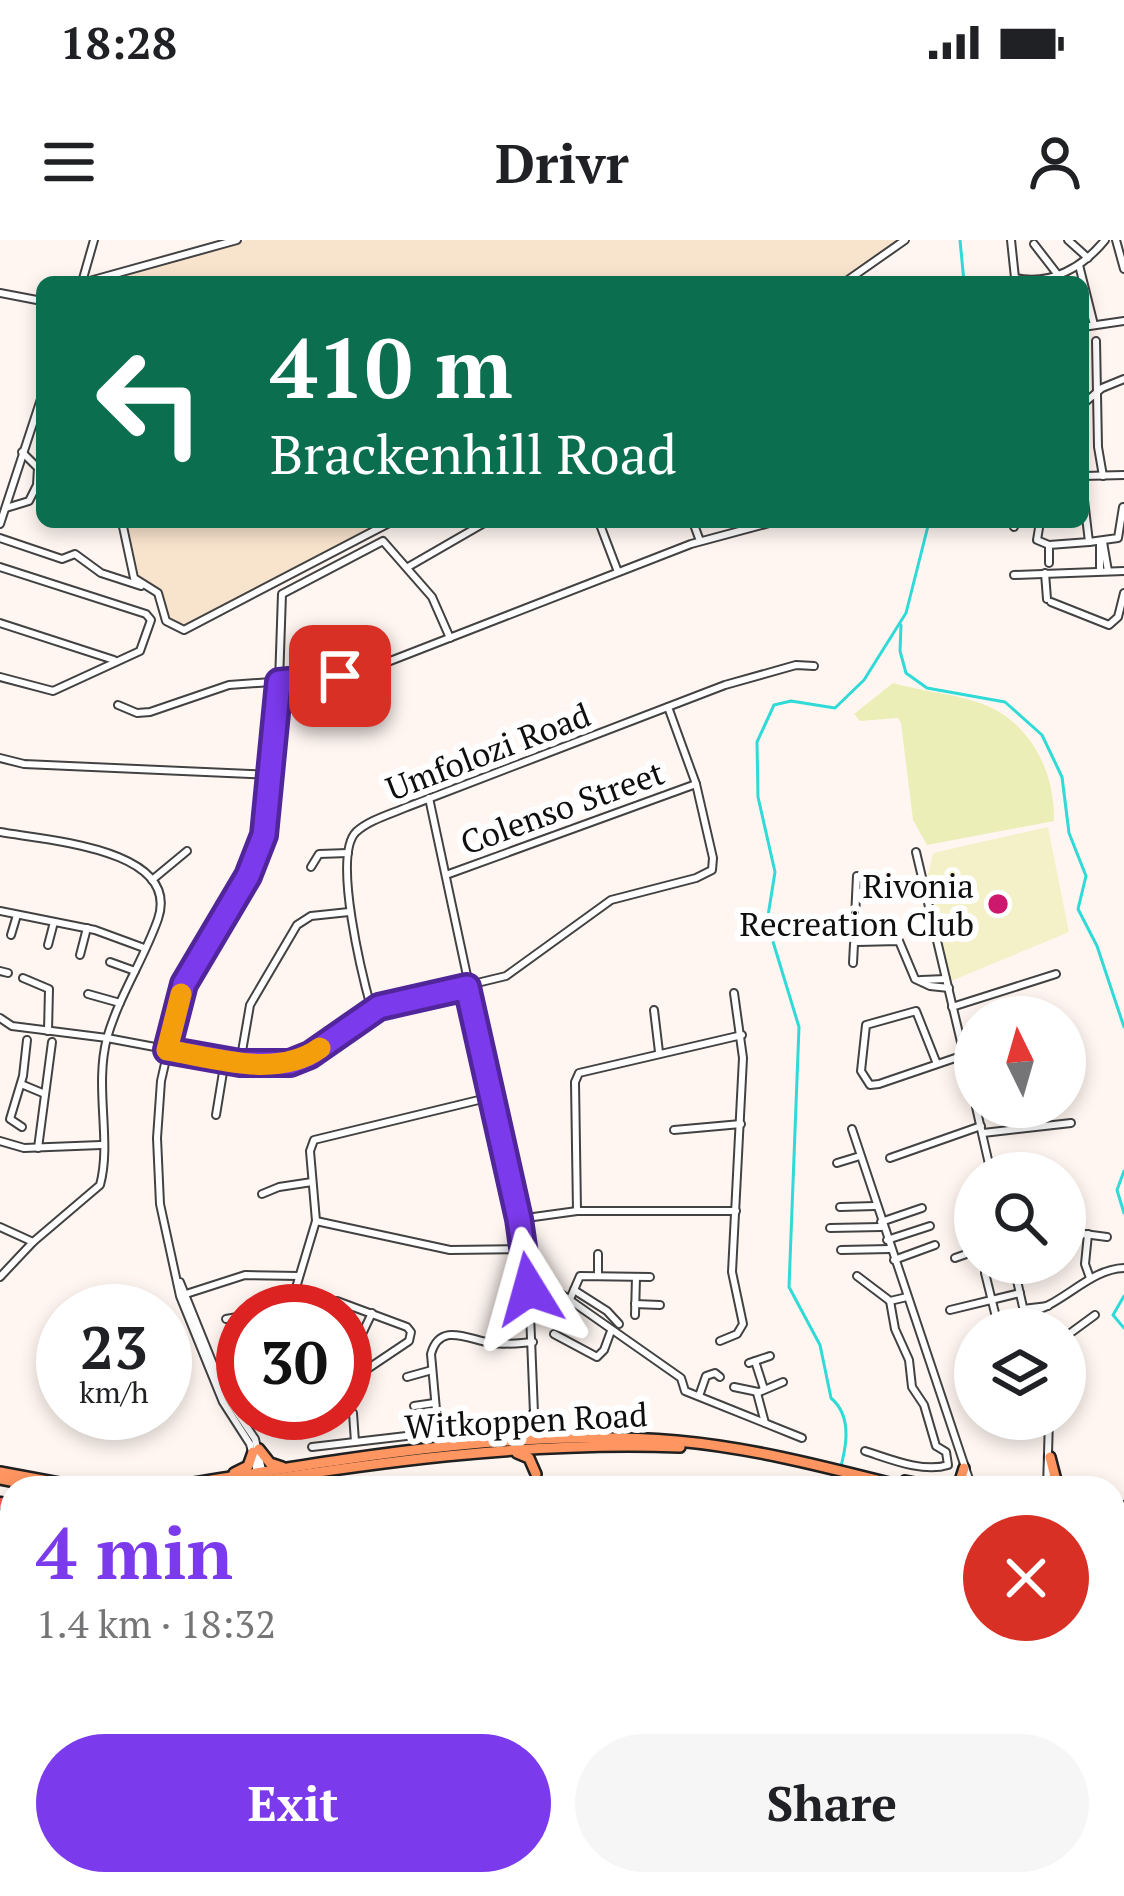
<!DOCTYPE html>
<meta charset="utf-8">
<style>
body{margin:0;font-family:"PT Serif",serif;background:#f6f6f6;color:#202124;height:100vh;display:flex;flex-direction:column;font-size:45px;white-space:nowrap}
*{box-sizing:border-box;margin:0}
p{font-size:39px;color:#757577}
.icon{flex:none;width:66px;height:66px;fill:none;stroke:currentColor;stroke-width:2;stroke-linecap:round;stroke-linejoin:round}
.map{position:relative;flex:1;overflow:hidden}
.sheet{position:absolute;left:0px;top:1236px;width:1125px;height:420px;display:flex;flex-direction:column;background:#fff;border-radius:36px 36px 0 0;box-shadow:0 6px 18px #0003}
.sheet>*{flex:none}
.banner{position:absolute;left:36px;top:36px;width:1053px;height:252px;border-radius:18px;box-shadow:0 6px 18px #0003;background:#0b6e4f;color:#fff;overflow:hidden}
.needle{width:78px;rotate:355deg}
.fabs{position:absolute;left:954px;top:756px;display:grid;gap:24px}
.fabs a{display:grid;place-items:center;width:132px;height:132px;border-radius:50%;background:#fff;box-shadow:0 6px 18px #0003;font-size:60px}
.speed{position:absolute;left:36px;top:1044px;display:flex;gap:24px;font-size:60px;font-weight:700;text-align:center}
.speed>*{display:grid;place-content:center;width:156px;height:156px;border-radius:50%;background:#fff;box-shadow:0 6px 18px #0003;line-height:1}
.speed small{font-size:30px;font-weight:400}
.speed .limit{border:18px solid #d22;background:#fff;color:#111}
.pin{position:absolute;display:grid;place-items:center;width:102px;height:102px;color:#fff;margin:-51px;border-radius:24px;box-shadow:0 6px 18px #0006}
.me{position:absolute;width:132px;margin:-66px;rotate:352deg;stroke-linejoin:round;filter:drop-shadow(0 0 9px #0008)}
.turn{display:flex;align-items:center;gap:42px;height:252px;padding:0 36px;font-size:54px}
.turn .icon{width:156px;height:156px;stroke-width:2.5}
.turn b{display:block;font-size:84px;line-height:102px}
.round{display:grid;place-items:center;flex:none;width:126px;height:126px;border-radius:63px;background:#f6f6f6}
.head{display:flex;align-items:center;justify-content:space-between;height:204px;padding:0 36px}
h1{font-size:72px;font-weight:700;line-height:90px;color:#7c3aed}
.cta{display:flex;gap:24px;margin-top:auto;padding:24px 36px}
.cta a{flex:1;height:138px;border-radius:72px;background:#7c3aed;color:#fff;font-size:48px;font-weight:700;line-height:138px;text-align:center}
.cta a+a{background:#f6f6f6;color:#202124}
.status{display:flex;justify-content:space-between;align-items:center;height:84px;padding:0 60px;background:#fff;direction:ltr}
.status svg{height:33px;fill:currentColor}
header{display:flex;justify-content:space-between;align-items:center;height:156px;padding:0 36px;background:#fff;font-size:54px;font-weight:700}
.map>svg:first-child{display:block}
.farmland{fill:#f8e3cd}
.green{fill:#ebeeb6}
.pitch{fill:#f4f1c8}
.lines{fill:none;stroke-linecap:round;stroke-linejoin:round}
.stream{stroke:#2fdad7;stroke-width:3}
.minor-casing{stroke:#424242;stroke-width:10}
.major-casing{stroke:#202020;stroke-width:14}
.highway-casing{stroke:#202020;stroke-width:15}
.minor{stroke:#fff;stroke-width:6}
.major{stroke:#ff9661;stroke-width:9}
.highway{stroke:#ff554f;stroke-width:10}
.route-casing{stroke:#51269a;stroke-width:30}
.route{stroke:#7c3aed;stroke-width:21}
.slow{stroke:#f59e0b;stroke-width:21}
.poi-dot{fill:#cd186d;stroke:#fff;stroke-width:4.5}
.labels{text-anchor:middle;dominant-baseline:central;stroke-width:12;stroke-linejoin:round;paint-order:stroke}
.street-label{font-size:33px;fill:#0f0f0f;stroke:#fff}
.poi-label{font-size:33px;fill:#0f0f0f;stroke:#fff;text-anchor:end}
</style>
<div class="status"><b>18:28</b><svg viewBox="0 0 49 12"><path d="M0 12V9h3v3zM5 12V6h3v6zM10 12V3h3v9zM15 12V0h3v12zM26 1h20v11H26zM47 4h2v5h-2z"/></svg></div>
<header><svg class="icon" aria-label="menu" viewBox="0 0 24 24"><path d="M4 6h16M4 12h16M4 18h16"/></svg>Drivr<svg class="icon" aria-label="person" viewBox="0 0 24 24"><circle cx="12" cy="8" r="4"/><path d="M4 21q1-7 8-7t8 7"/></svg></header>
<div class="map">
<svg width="1124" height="1656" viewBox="0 0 1124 1656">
<rect width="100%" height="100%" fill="#fff6f1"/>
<g class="farmland">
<polygon points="246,0 898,0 902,7 836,42 99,42"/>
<polygon points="123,282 386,282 184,390 166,376 162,351 135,342"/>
</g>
<path class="green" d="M893,443C920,451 950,453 977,462C1028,478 1055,529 1054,581L927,605L913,580L901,483L898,478L860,481L854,474Z"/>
<polygon class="pitch" points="1048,587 1069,692 951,741 928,635 933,613"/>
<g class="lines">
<g class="stream">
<polyline points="960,0 964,42"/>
<polyline points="901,385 900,411 906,433 927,448 1005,462 1042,495 1062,537 1069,593 1086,636 1078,669 1097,706 1124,787"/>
<polyline points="1124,931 1117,950 1124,973"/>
<polyline points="1124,1056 1113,1075 1124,1088"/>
<path d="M835,1248C843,1220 857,1180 831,1158L820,1105L789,1047L799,787L767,682L775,632L758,557L757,502L774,465L791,461L835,468L864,440L906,373L929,282"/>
<polyline points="665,1656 673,1644"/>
</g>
<defs>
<g id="minor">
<polyline points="1011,0 1015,38"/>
<polyline points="1068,0 1088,18"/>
<polyline points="1116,0 1124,29"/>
<polyline points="1034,4 1058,35"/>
<polyline points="1079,25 1094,85"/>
<path d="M1015,38C1051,46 1083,27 1105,0"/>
<polyline points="82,42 94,0"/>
<polyline points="86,42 237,0"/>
<polyline points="845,42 905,0"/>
<polyline points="0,53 42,61"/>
<polyline points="1083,87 1124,81"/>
<polyline points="1096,101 1098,207 1103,236"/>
<polyline points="1083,164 1102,148 1124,139"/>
<polyline points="1083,236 1124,235"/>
<polyline points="6,268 29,261 37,245 38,228 22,212"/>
<polyline points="122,282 134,338 158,353 166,381 184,390 391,282"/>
<polyline points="599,282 618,332"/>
<polyline points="693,282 700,301"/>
<polyline points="1040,282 1037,300 1049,305"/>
<polyline points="0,284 42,156"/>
<polyline points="1014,287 1016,282"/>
<polyline points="0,298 62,319 75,314 101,333 141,346"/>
<polyline points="1089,302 1118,298 1123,267"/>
<polyline points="1103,302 1108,331"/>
<polyline points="1100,305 1100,331"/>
<polyline points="1049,323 1049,305 1089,302 1084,260"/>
<polyline points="0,327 146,374 151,380 140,411 53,451 0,437"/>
<polyline points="408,327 486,282"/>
<polyline points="1045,333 1047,359"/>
<polyline points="1014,335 1124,331"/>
<polyline points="1051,362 1109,385 1118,377 1124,353"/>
<polyline points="0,383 114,420"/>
<polyline points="118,465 137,473 150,472 229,445 329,438 367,430 691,304 773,282"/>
<polyline points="0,518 24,524 271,535"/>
<polyline points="429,558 519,979 529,1049 535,1198"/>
<path d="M0,592C43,600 182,608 158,679C144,719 119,756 107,798C94,848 112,901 100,945L33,1002L0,1037"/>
<polyline points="916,612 975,861"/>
<polyline points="311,627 319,614 348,613"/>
<polyline points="446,635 696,544"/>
<polyline points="152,640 187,611"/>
<polyline points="857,652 897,650"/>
<polyline points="0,671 95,690 144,708"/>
<polyline points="11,695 17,675"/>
<polyline points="854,699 857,636"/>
<polyline points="857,702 899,701 915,739 930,746 949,748"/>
<polyline points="48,705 54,682"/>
<polyline points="80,715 87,688"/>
<polyline points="110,722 135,731"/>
<polyline points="853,723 854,704"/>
<polyline points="0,731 8,733"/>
<polyline points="23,738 49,749 48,791"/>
<polyline points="921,740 946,739"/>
<polyline points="88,754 120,763"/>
<polyline points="952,767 1056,734"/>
<polyline points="654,770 659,812"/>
<path d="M372,771C363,739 332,616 356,592C369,580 391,574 407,567L725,445L796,425L814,426"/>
<polyline points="0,778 12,786 107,798 240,823 290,823 311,815 386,765 506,736 611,660 696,638 712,630 713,618 696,544 668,467"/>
<polyline points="240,823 250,765 297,685 311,676 349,672"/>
<polyline points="937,824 916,771 866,785 861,831 870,845 879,844 964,815"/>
<polyline points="1065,828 1075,827"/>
<polyline points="21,844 45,854"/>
<polyline points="976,867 991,933"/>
<polyline points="216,875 225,820"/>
<polyline points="22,887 10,879 23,836 27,800"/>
<polyline points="852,889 972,1248"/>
<polyline points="674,890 741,884"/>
<polyline points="983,893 1071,883"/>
<polyline points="0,901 24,908 101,905"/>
<polyline points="38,908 52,802"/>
<polyline points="890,918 981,886"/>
<polyline points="837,923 860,916"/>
<polyline points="262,954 279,947 312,942"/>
<polyline points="840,967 875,966"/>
<polyline points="577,971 575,842 579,833 742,795"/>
<polyline points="519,979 577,971 736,971"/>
<polyline points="316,981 450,1010 523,1009"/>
<polyline points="881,982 922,968"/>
<polyline points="0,987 33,1002"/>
<polyline points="830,988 881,987"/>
<polyline points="1088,994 1085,1024 1090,1038"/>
<polyline points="1065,999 1084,994 1107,997"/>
<polyline points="887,1000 930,986"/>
<polyline points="841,1010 890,1009"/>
<polyline points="955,1018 975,1011"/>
<polyline points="894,1020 935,1005"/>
<polyline points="1013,1023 1028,1089"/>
<polyline points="985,1033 998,1085"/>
<polyline points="598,1036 598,1014"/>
<polyline points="857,1036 890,1061 907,1057"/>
<polyline points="180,1042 226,1156 255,1199 266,1248"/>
<polyline points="529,1049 557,1051 681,1138 685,1151 802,1198"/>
<polyline points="574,1050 607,1071 619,1084"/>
<polyline points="186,1054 245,1035 299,1036"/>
<polyline points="570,1059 580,1036 650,1037"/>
<polyline points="292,1061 313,1070"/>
<polyline points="635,1064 660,1065"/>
<polyline points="1023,1069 1048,1066"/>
<polyline points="950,1070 1020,1053"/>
<polyline points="271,1071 290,1068"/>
<polyline points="289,1071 316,981 310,911 314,900 491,857"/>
<polyline points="312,1071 327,1061 337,1061 407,1087 411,1092 409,1101 345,1144"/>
<path d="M1024,1074C1062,1067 1088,1029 1124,1028"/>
<polyline points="635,1075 636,1037"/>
<polyline points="226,1079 243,1076"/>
<polyline points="554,1094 597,1117 604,1110 611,1091"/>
<polyline points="361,1096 372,1073"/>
<polyline points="1065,1097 1095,1075"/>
<polyline points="720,1101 737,1094 743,1084 732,1032 743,818 734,753"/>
<polyline points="243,1111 234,1118 243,1143"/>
<polyline points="755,1121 770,1116"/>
<polyline points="749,1123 755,1121 764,1149"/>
<polyline points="407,1137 432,1130"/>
<polyline points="734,1147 758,1152"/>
<polyline points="699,1156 706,1136 715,1133 720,1137"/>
<polyline points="414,1166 434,1163"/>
<polyline points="279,1173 286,1180 301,1173"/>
<polyline points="353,1173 355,1202"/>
<polyline points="765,1183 757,1153 783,1142"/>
<path d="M312,1207L432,1193L437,1181L431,1114C440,1081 469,1100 492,1103C505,1105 519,1103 533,1102"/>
<path d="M865,1211C890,1219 923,1233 948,1225L946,1212L936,1206L924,1165L912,1147L909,1120L895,1089L890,1061"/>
<polyline points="261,1248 250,1204 223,1162 180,1056 160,964 157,898 161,841 180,758 191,732 248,636 268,580 278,472 282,354 383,301 432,357 450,398"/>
<polyline points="1047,1248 1049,1179"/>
<polyline points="0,1350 12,1352"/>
<polyline points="0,1455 12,1458"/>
<polyline points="1113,1547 1124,1546"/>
<polyline points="0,1557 12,1560"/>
<polyline points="1113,1624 1124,1625"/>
<polyline points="167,1644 223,1656"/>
<polyline points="512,1644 531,1656"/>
<polyline points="929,1644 952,1656"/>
<polyline points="53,1656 56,1644"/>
<polyline points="60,1656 62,1644"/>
<polyline points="254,1656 255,1644"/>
<polyline points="327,1656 334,1644"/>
<polyline points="505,1656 512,1644"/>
<polyline points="734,1656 743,1644"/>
<polyline points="838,1656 841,1644"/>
<polyline points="914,1656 917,1644"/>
<polyline points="1003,1656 1007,1644"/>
<polyline points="1065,1656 1068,1644"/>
</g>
<g id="major">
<polyline points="534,1175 542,1193 551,1198"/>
<polyline points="259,1209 270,1223 282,1227"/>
<polyline points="517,1213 529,1218 536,1234"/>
<polyline points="1050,1217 1058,1248"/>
<polyline points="0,1232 86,1248"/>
<polyline points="234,1233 248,1226 253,1212"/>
<polyline points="0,1239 45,1248"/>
<polyline points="905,1241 941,1248"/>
<polyline points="940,1246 959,1244 964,1228"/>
<path d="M161,1248C330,1222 506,1187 677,1201C756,1208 833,1229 909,1248"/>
<path d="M216,1248C369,1223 525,1201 680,1207"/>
<polyline points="1113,1266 1124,1267"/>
<polyline points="1113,1276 1124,1277"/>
</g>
<g id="highway">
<polyline points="0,1263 12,1265"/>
<polyline points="0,1282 12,1284"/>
<polyline points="1113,1285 1124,1285"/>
<polyline points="1113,1316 1124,1315"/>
<polyline points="1113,1326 1124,1326"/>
<polyline points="1113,1342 1124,1342"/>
<polyline points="1113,1381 1124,1385"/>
</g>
</defs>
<use href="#minor" class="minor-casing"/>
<use href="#major" class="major-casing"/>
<use href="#highway" class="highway-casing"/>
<use href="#minor" class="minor"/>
<use href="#major" class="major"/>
<use href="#highway" class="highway"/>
</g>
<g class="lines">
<defs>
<polyline id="route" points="340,436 279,442 264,595 248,636 184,744 167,810 240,823 290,823 310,815 379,767 467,747 519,979 529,1049"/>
</defs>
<use href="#route" class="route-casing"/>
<use href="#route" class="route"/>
<path class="slow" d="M181,754L167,810C215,818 277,839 320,808"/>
</g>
<circle class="poi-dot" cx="998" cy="664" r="12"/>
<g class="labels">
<g class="street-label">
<text transform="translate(488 511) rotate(-21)">Umfolozi Road</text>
<text transform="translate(562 567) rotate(-20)">Colenso Street</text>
<text transform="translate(526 1180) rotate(-3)">Witkoppen Road</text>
</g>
<g class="poi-label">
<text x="974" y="645">Rivonia<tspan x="974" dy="38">Recreation Club</tspan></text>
</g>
</g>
</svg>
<div class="fabs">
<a><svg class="needle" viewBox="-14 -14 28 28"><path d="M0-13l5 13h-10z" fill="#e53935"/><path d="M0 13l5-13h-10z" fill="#757577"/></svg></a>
<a><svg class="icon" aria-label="search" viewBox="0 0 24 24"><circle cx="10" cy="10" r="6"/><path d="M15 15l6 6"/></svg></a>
<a><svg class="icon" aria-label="layers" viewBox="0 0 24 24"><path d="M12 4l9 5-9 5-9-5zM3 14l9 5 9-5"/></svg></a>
</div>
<div class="speed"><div>23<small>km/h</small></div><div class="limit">30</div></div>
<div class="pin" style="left:340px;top:436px;background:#d93025"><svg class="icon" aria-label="arrive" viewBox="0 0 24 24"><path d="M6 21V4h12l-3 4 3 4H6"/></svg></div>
<svg class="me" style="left:529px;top:1049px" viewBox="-20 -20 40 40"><path d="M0-17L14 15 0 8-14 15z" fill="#7c3aed" stroke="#fff" stroke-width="4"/></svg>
<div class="banner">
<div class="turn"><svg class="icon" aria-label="left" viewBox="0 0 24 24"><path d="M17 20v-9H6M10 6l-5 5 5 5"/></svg><div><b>410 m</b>Brackenhill Road</div></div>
</div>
<section class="sheet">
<div class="head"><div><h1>4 min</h1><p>1.4 km · 18:32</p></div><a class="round" style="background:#d93025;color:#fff"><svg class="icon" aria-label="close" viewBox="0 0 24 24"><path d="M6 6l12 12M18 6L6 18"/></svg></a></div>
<div class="cta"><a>Exit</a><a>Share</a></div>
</section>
</div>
